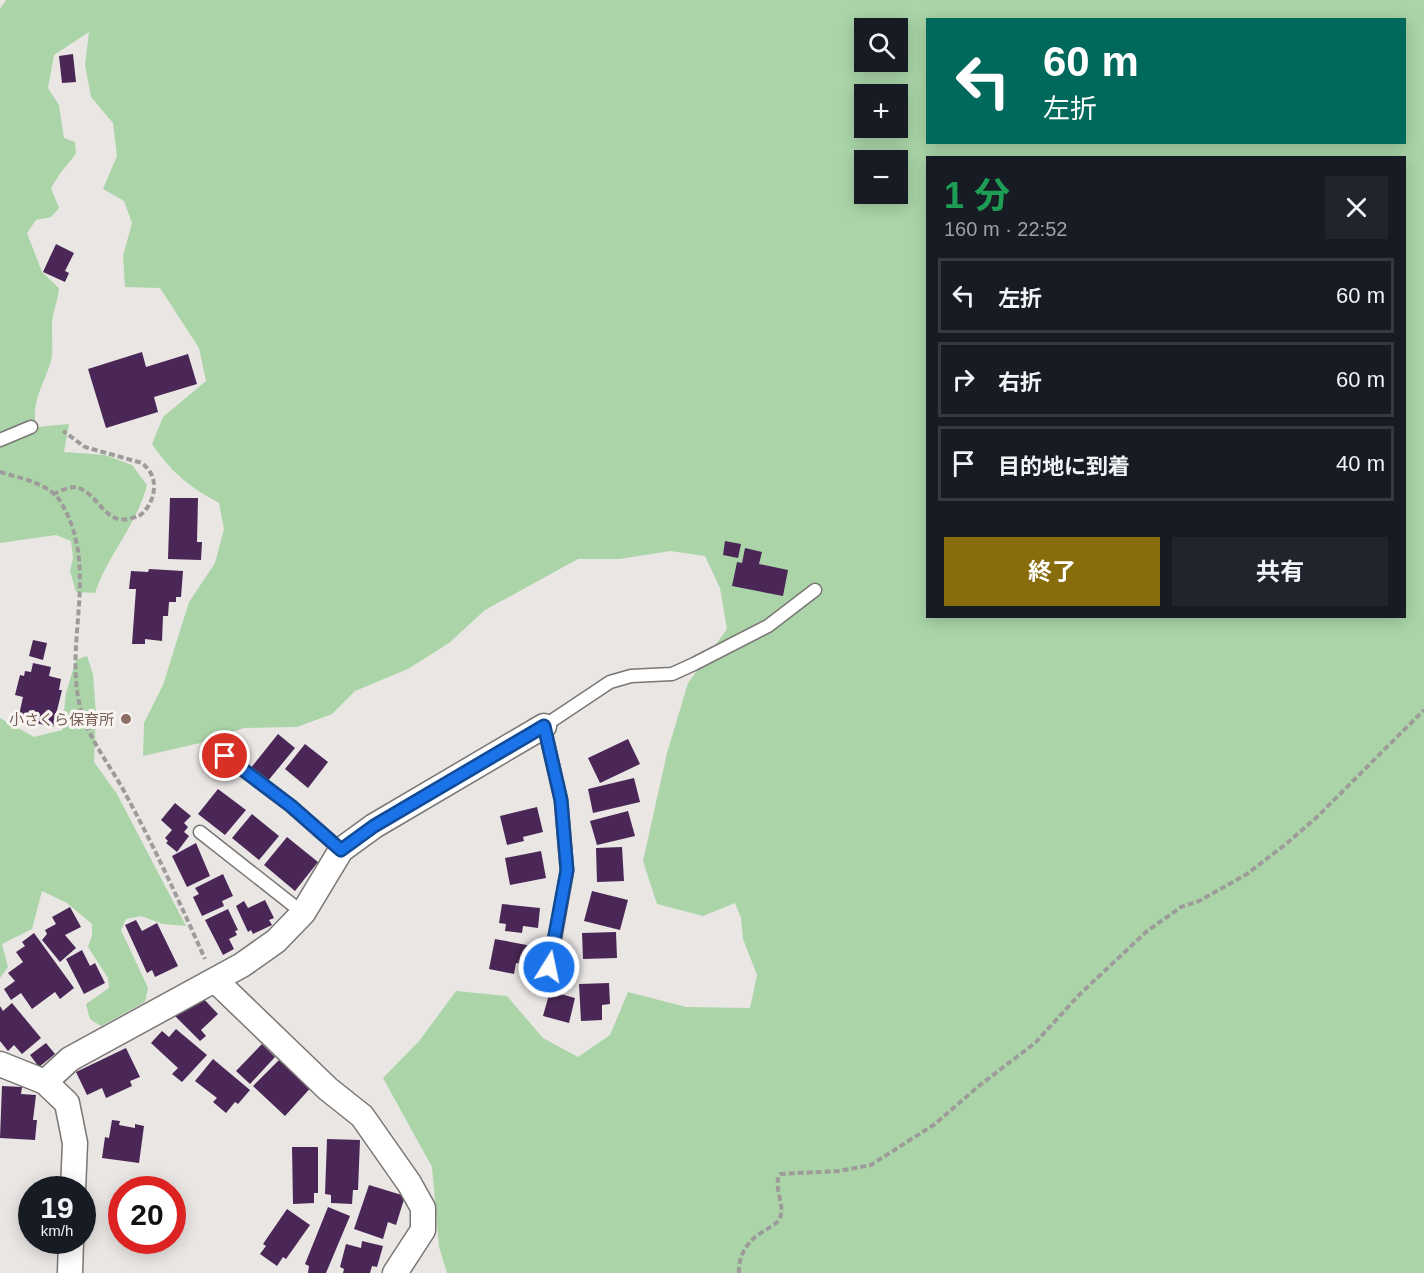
<!DOCTYPE html>
<html lang="ja">
<meta charset="utf-8">
<style>
body{margin:0;font-family:Helvetica,"Noto Sans JP",sans-serif;background:#20242c;color:#f1f3f6;height:100vh;display:flex;flex-direction:column;font-size:22px;white-space:nowrap}
*{box-sizing:border-box;margin:0}
p{font-size:20px;color:#9ea1a6}
.icon{flex:none;width:33px;height:33px;fill:none;stroke:currentColor;stroke-width:2;stroke-linecap:round;stroke-linejoin:round}
.map{position:relative;flex:1;overflow:hidden}
.drawer{position:absolute;left:926px;top:156px;width:480px;height:462px;display:flex;flex-direction:column;background:#171b24;border-radius:0px;box-shadow:0 3px 15px #0003}
.drawer>*{flex:none}
.guide{position:absolute;left:926px;top:18px;width:480px;height:126px;border-radius:0px;box-shadow:0 3px 15px #0003;background:#00695c;color:#fff;overflow:hidden}
.buttons{position:absolute;left:854px;top:18px;display:grid;gap:12px}
.buttons a{display:grid;place-items:center;width:54px;height:54px;border-radius:0px;background:#171b24;box-shadow:0 3px 15px #0003;font-size:30px}
.speed{position:absolute;left:18px;top:1176px;display:flex;gap:12px;font-size:30px;font-weight:700;text-align:center}
.speed>*{display:grid;place-content:center;width:78px;height:78px;border-radius:50%;background:#171b24;box-shadow:0 3px 15px #0003;line-height:1}
.speed small{font-size:15px;font-weight:400}
.speed .limit{border:9px solid #d22;background:#fff;color:#111}
.pin{position:absolute;display:grid;place-items:center;width:51px;height:51px;color:#fff;margin:-26px;border:3px solid #fff;border-radius:50%;box-shadow:0 2px 6px #0007}
.me{position:absolute;width:66px;margin:-33px;rotate:10deg;stroke-linejoin:round;filter:drop-shadow(0 0 4px #0008)}
.turn{display:flex;align-items:center;gap:21px;height:126px;padding:0 18px;font-size:27px}
.turn .icon{width:78px;height:78px;stroke-width:2.5}
.turn b{display:block;font-size:42px;line-height:51px}
.round{display:grid;place-items:center;flex:none;width:63px;height:63px;border-radius:0px;background:#20242c}
.head{display:flex;align-items:center;justify-content:space-between;height:102px;padding:0 18px}
h1{font-size:36px;font-weight:700;line-height:45px;color:#1e9e55}
.action{display:flex;gap:12px;margin-top:auto;padding:12px 18px}
.action a{flex:1;height:69px;border-radius:0px;background:#896d0d;color:#fff;font-size:24px;font-weight:700;line-height:69px;text-align:center}
.action a+a{background:#20242c;color:#f1f3f6}
ul{padding:0;list-style:none}
li{display:flex;align-items:center;gap:18px;height:75px;margin:0 12px 9px;padding:0 6px;border:3px solid #363941;border-radius:0px}
li div{flex:1}
li b{display:block;font-size:22px}
li em{font-style:normal}
.map>svg:first-child{display:block}
.green{fill:#abd5a9;fill-rule:evenodd}
.building{fill:#4a2756}
.lines{fill:none;stroke-linecap:round;stroke-linejoin:round}
.service-casing{stroke:#797674;stroke-width:15}
.minor-casing{stroke:#797674;stroke-width:27}
.path{stroke:#9e9c9a;stroke-width:4;stroke-dasharray:6 3;stroke-linecap:butt}
.service{stroke:#fff;stroke-width:12}
.minor{stroke:#fff;stroke-width:24}
.route-casing{stroke:#114b97;stroke-width:15}
.route{stroke:#1a73e8;stroke-width:10}
.education-dot{fill:#8d6e63;stroke:#f7f4f1;stroke-width:2}
.labels{text-anchor:middle;dominant-baseline:central;stroke-width:6;stroke-linejoin:round;paint-order:stroke}
.education-label{font-size:15px;fill:#785e54;stroke:#f7f4f1;text-anchor:end}
</style>
<div class="map">
<svg width="1424" height="1273" viewBox="0 0 1424 1273">
<rect width="100%" height="100%" fill="#e9e6e4"/>
<g class="green">
<path d="M6,0H1424V1273H447L439,1247L432,1167L383,1078L420,1040L456,991L507,996L543,1038L578,1057L610,1035L628,992L686,1007L750,1008L757,975L743,939L741,918L735,903L703,916L657,904L643,861L667,753L688,683L727,629L720,588L705,556L670,551L620,559H578L485,610L449,643L408,669L355,691L332,714L297,727L244,728L200,743L143,756L144,723L163,685L189,602L215,563L224,529L219,503C188,486 172,473 152,444L163,417L206,381L199,348L160,288L125,287L123,256L132,223L124,201L103,189L117,156L113,123L91,97L85,65L89,32L54,55L48,88L59,105L64,138L75,142L76,154L61,172L51,188L59,208L51,217L36,220L27,233L42,272L59,288C58,299 55,306 53,316C50,331 55,349 50,364C43,386 31,403 36,427L69,424L64,452L105,455L132,465L147,485C137,525 108,554 95,593L76,592L70,571L73,558L71,541L56,535L0,543V9ZM927,20H1404V142H927ZM864,28H897V62H864ZM864,94H897V128H864ZM927,158H1404V616H927ZM864,160H897V194H864Z"/>
<polygon points="87,656 93,674 96,714 94,762 117,794 186,926 163,924 141,916 126,919 121,930 148,988 145,1002 101,1026 90,1019 86,1004 109,988 108,978 88,947 92,936 92,924 67,903 42,891 32,929 2,944 8,967 0,978 0,718 34,737 62,730 66,693 76,660"/>
</g>
<g class="building">
<polygon points="73,54 76,82 62,83 59,56"/>
<polygon points="56,244 74,253 65,271 69,273 65,282 43,272"/>
<polygon points="142,352 146,367 188,354 197,384 154,397 158,412 106,428 88,369"/>
<polygon points="170,498 198,498 197,542 202,542 201,560 168,559"/>
<polygon points="725,541 741,544 738,558 723,555"/>
<polygon points="745,548 762,552 759,564 788,570 783,596 732,586 737,562 742,563"/>
<polygon points="149,569 183,571 181,597 176,597 176,602 169,602 168,616 163,616 162,641 145,639 145,644 132,644 136,589 129,589 131,571 148,572"/>
<polygon points="33,640 47,643 43,660 29,656"/>
<polygon points="33,663 51,667 49,676 61,679 59,690 62,690 53,727 23,720 24,716 19,715 23,697 15,695 20,675 24,676 25,671 31,672"/>
<polygon points="278,734 295,748 267,782 250,769"/>
<polygon points="628,739 640,764 600,783 588,758"/>
<polygon points="305,744 328,762 308,788 285,769"/>
<polygon points="634,778 640,802 593,813 588,789"/>
<polygon points="218,789 246,810 225,835 198,814"/>
<polygon points="175,803 191,816 184,823 188,827 184,832 189,836 177,852 166,843 168,841 165,838 172,830 161,820"/>
<polygon points="537,807 543,832 523,837 524,841 507,845 500,816"/>
<polygon points="628,811 635,836 597,845 590,821"/>
<polygon points="252,814 279,836 259,860 232,838"/>
<polygon points="287,837 318,862 295,891 264,865"/>
<polygon points="196,843 210,876 187,887 172,856"/>
<polygon points="622,847 624,881 597,882 596,848"/>
<polygon points="541,851 546,878 510,885 505,858"/>
<polygon points="223,874 233,896 222,901 224,906 202,916 193,897 199,894 195,888"/>
<polygon points="592,891 628,900 620,930 584,921"/>
<polygon points="265,900 274,918 269,920 272,925 253,934 251,930 248,932 236,906 244,901 248,908"/>
<polygon points="502,904 540,908 538,928 523,926 522,933 505,931 506,924 499,923"/>
<polygon points="70,907 81,927 65,935 76,948 60,962 42,940 47,934 45,930 56,924 52,917"/>
<polygon points="228,909 238,930 235,931 237,935 229,939 234,949 223,955 205,920"/>
<polygon points="136,920 142,931 157,923 178,966 155,977 152,970 147,973 125,925"/>
<polygon points="616,932 617,958 583,959 582,933"/>
<polygon points="34,933 74,988 60,999 55,992 32,1009 21,993 11,1000 4,989 15,981 8,973 23,962 16,952 25,946 22,942"/>
<polygon points="495,939 532,946 529,965 516,963 514,974 489,969"/>
<polygon points="82,950 90,966 95,963 105,983 84,994 66,959"/>
<polygon points="609,983 610,1004 602,1005 602,1020 581,1021 579,984"/>
<polygon points="550,991 575,998 569,1023 543,1016"/>
<polygon points="200,995 218,1014 201,1030 206,1036 200,1041 174,1015"/>
<polygon points="12,1003 41,1038 22,1054 14,1045 8,1051 0,1041 0,1006 3,1011"/>
<polygon points="176,1029 207,1055 182,1082 172,1074 178,1068 151,1043 162,1031 169,1037"/>
<polygon points="46,1043 55,1054 39,1067 30,1055"/>
<polygon points="262,1044 275,1057 250,1084 236,1071"/>
<polygon points="126,1048 140,1077 130,1081 132,1086 106,1098 102,1088 87,1095 76,1072"/>
<polygon points="287,1058 315,1083 285,1116 253,1086 279,1060 282,1063"/>
<polygon points="213,1059 250,1090 238,1104 235,1102 226,1113 213,1102 217,1098 195,1081"/>
<polygon points="2,1086 22,1087 21,1094 36,1095 33,1120 37,1120 35,1140 0,1138"/>
<polygon points="112,1120 120,1121 119,1125 135,1128 135,1124 144,1126 139,1163 102,1158 105,1137 109,1138"/>
<polygon points="327,1139 360,1140 358,1190 353,1190 352,1204 331,1203 331,1195 325,1194"/>
<polygon points="292,1147 318,1147 318,1193 314,1193 314,1203 293,1204"/>
<polygon points="369,1185 405,1196 396,1225 388,1222 383,1239 354,1229"/>
<polygon points="328,1207 350,1216 326,1273 308,1273 309,1266 305,1264"/>
<polygon points="287,1209 310,1225 286,1259 283,1257 277,1266 260,1254 266,1246 263,1244"/>
<polygon points="362,1241 383,1246 377,1267 372,1266 370,1273 343,1273 344,1269 340,1267 346,1244 361,1248"/>
</g>
<g class="lines">
<defs>
<g id="service">
<polyline points="0,440 31,427"/>
<polyline points="225,756 291,806 341,850"/>
<polyline points="200,832 303,913"/>
<polyline points="550,967 567,871 561,800 544,726 610,682 631,676 672,674 694,664 768,626 815,590"/>
</g>
<g id="minor">
<polyline points="216,981 328,1089 362,1116 409,1183 423,1208 423,1230 395,1273"/>
<polyline points="0,1064 45,1082 70,1059 242,965 276,941 303,913 341,850 374,826 544,726"/>
<polyline points="45,1082 67,1103 75,1143 73,1190"/>
<polyline points="70,1273 71,1240"/>
</g>
</defs>
<use href="#service" class="service-casing"/>
<use href="#minor" class="minor-casing"/>
<g class="path">
<path d="M0,472C19,478 49,483 60,501C100,565 65,636 79,702C86,737 110,764 126,795C155,848 180,903 205,959"/>
<path d="M53,494C61,491 70,485 79,488C100,496 106,527 132,518C137,517 140,516 144,512C150,505 154,496 154,487C154,476 150,470 142,463L85,447L63,431"/>
<path d="M739,1273C738,1255 748,1240 764,1231C769,1228 775,1225 779,1220C787,1206 772,1188 780,1174L839,1171L871,1165L935,1124L980,1085L1035,1043L1079,995L1146,932L1181,907L1199,901L1247,874L1286,844L1318,816L1424,710"/>
</g>
<use href="#service" class="service"/>
<use href="#minor" class="minor"/>
</g>
<g class="lines">
<defs>
<polyline id="route" points="225,756 291,806 341,850 374,826 544,726 561,800 567,870 549,967"/>
</defs>
<use href="#route" class="route-casing"/>
<use href="#route" class="route"/>
</g>
<circle class="education-dot" cx="126" cy="719" r="6"/>
<g class="labels">
<g class="education-label">
<text x="114" y="719">小さくら保育所</text>
</g>
</g>
</svg>
<div class="buttons">
<a><svg class="icon" aria-label="search" viewBox="0 0 24 24"><circle cx="10" cy="10" r="6"/><path d="M15 15l6 6"/></svg></a>
<a>+</a>
<a>−</a>
</div>
<div class="speed"><div>19<small>km/h</small></div><div class="limit">20</div></div>
<div class="pin" style="left:225px;top:756px;background:#d93025"><svg class="icon" aria-label="arrive" viewBox="0 0 24 24"><path d="M6 21V4h12l-3 4 3 4H6"/></svg></div>
<svg class="me" style="left:549px;top:967px" viewBox="-20 -20 40 40"><circle r="17" fill="#1a73e8" stroke="#fff" stroke-width="3"/><path d="M0-11L8 9 0 5-8 9z" fill="#fff"/></svg>
<div class="guide">
<div class="turn"><svg class="icon" aria-label="left" viewBox="0 0 24 24"><path d="M17 20v-9H6M10 6l-5 5 5 5"/></svg><div><b>60 m</b>左折</div></div>
</div>
<section class="drawer">
<div class="head"><div><h1>1 分</h1><p>160 m · 22:52</p></div><a class="round"><svg class="icon" aria-label="close" viewBox="0 0 24 24"><path d="M6 6l12 12M18 6L6 18"/></svg></a></div>
<ul>
<li><svg class="icon" aria-label="left" viewBox="0 0 24 24"><path d="M17 20v-9H6M10 6l-5 5 5 5"/></svg><div><b>左折</b></div><em>60 m</em></li>
<li><svg class="icon" aria-label="right" viewBox="0 0 24 24"><path d="M7 20v-9h11M14 6l5 5-5 5"/></svg><div><b>右折</b></div><em>60 m</em></li>
<li><svg class="icon" aria-label="arrive" viewBox="0 0 24 24"><path d="M6 21V4h12l-3 4 3 4H6"/></svg><div><b>目的地に到着</b></div><em>40 m</em></li>
</ul>
<div class="action"><a>終了</a><a>共有</a></div>
</section>
</div>
